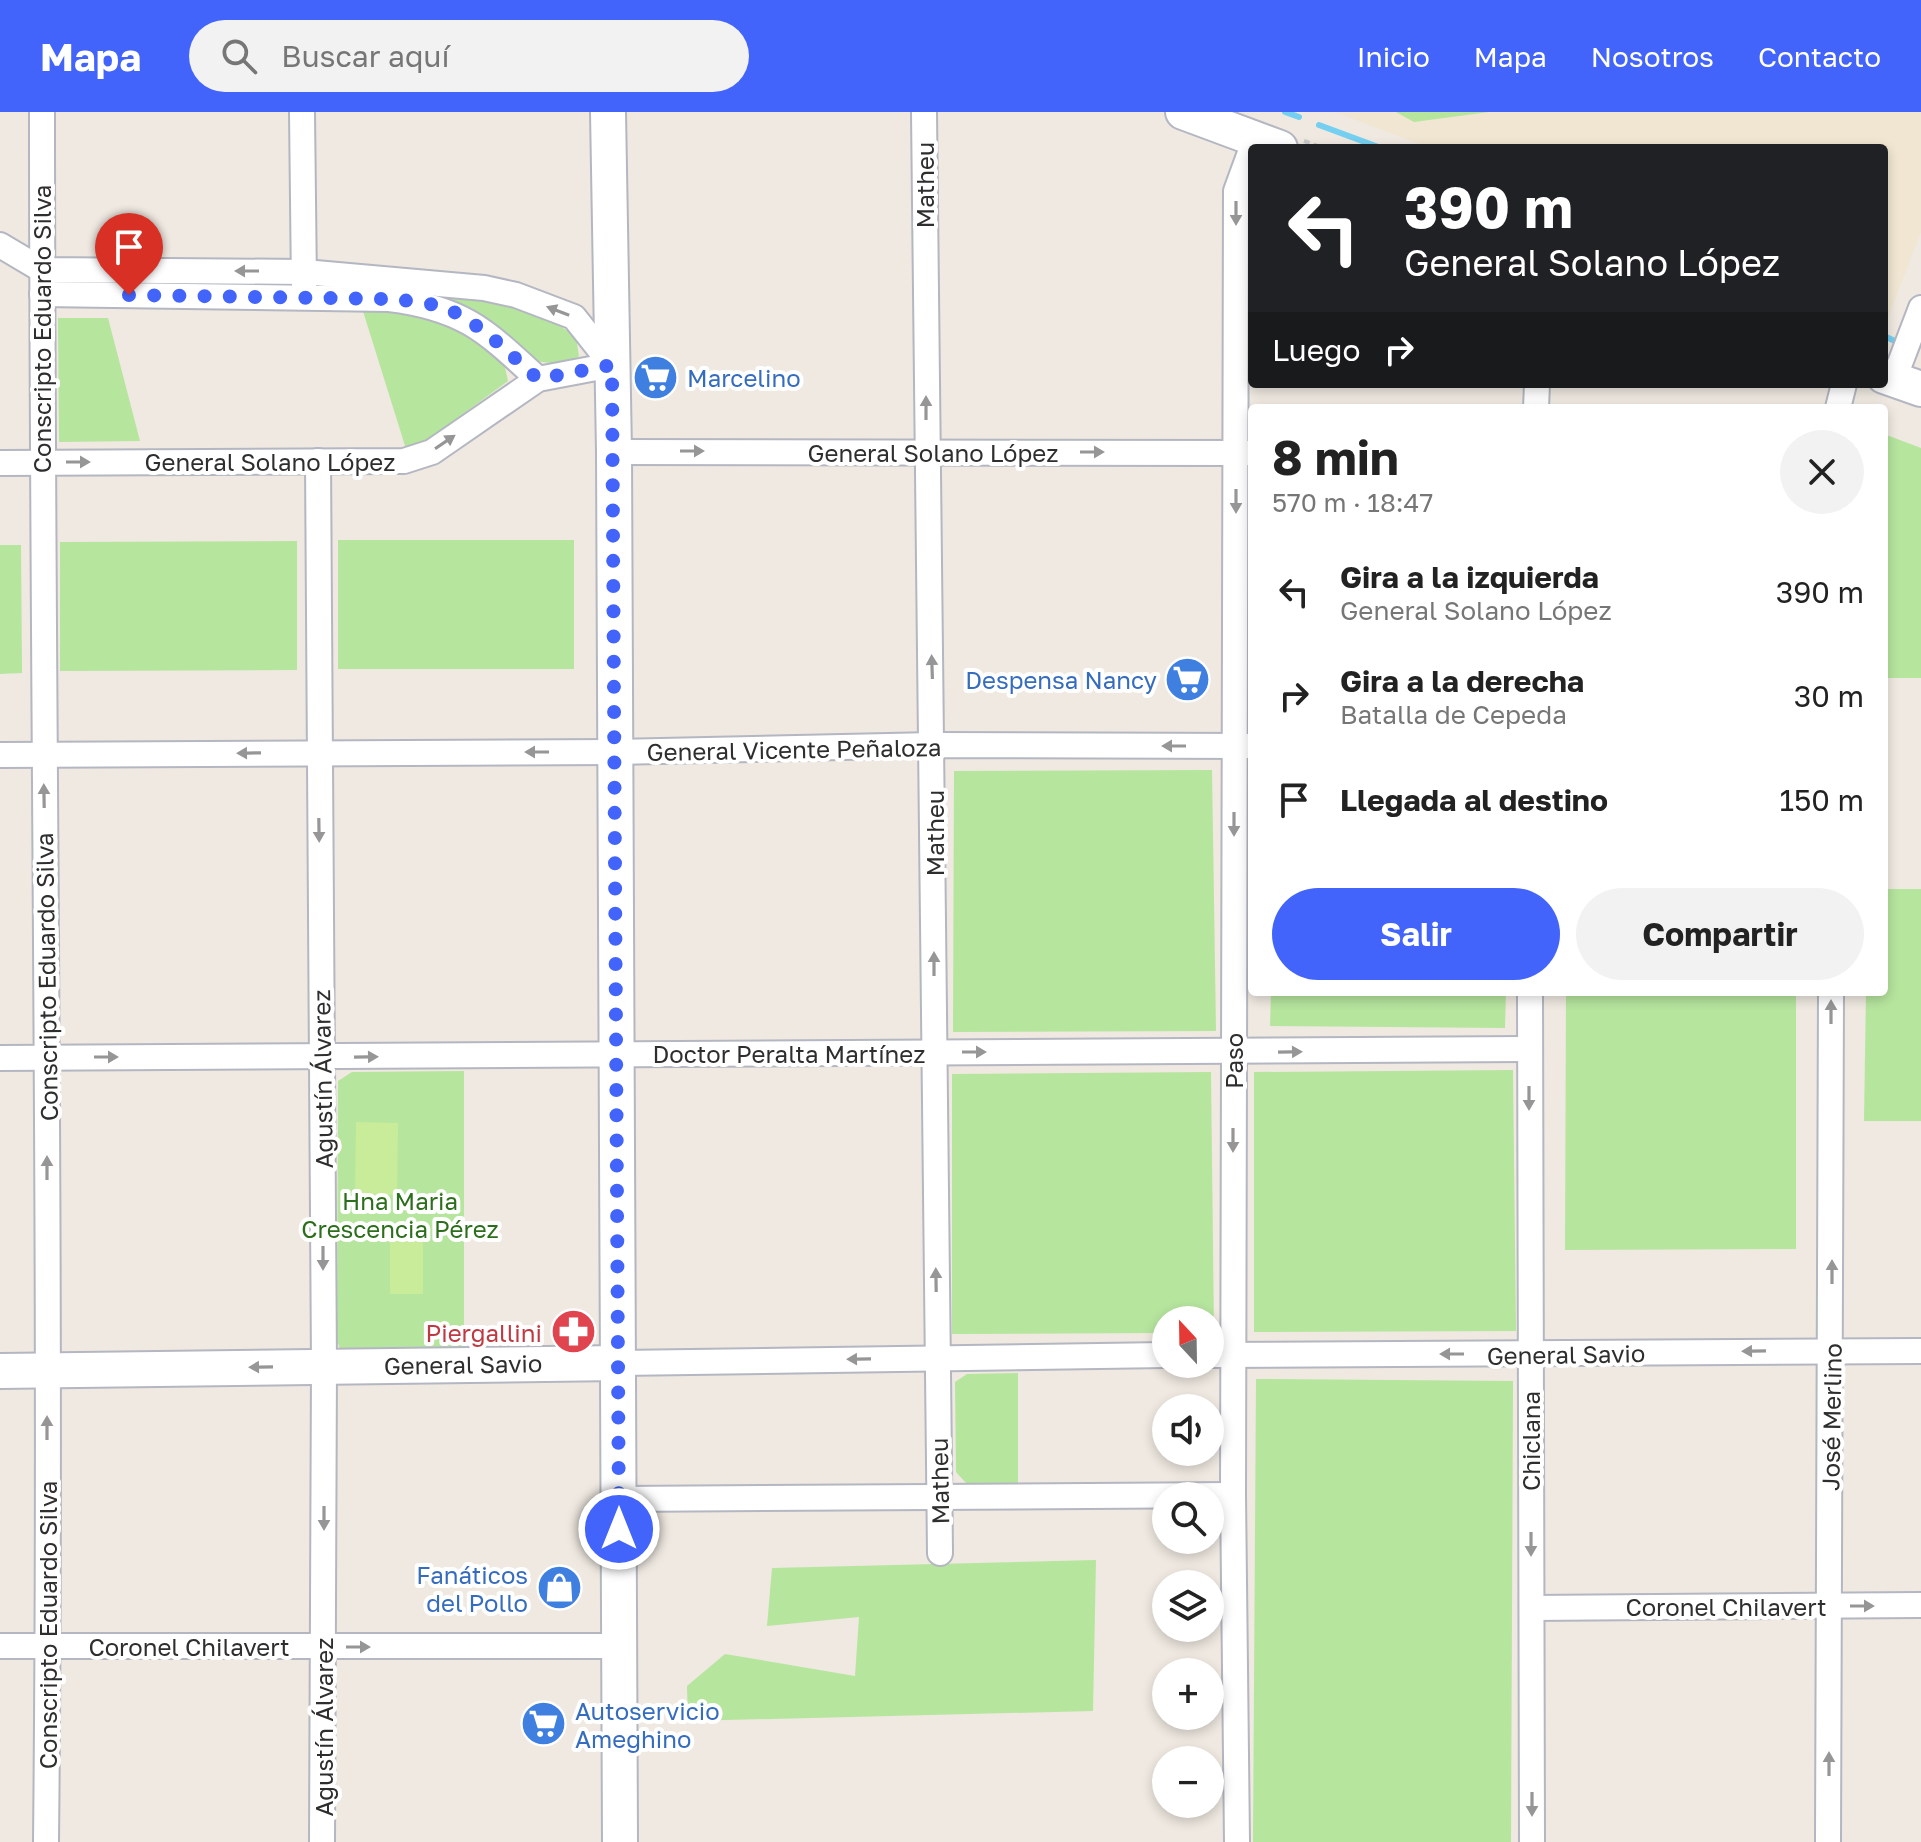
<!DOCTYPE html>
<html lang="es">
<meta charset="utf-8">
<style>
body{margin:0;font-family:"Golos Text",sans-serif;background:#f2f2f2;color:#222;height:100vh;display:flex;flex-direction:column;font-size:30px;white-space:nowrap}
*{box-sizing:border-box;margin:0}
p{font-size:26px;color:#767676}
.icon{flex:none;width:44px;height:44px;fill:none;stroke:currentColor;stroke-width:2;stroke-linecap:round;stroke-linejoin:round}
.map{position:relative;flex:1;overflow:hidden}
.panel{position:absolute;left:1248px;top:292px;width:640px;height:592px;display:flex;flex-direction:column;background:#fff;border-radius:8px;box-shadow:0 4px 12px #0003}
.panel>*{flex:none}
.guide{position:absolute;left:1248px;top:32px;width:640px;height:244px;border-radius:8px;box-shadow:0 4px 12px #0003;background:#202124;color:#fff;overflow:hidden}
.needle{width:52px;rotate:338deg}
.tools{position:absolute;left:1152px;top:1194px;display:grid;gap:16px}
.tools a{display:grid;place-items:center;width:72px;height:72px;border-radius:50%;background:#fff;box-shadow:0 4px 12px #0003;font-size:40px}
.pin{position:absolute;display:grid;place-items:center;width:68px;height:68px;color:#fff;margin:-82px -34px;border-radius:50% 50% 50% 0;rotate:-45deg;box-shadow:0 0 8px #0007}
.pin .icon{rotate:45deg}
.me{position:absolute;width:88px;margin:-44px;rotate:0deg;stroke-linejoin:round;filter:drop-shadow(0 0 6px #0008)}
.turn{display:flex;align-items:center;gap:28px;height:168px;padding:0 24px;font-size:36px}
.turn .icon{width:104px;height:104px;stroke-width:2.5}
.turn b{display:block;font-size:56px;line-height:68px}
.then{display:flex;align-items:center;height:76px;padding:0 24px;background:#0003;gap:16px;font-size:30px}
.round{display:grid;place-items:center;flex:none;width:84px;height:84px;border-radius:42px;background:#f2f2f2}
.summary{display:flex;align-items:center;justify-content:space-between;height:136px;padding:0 24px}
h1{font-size:48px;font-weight:700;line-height:60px}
.primary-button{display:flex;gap:16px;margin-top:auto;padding:16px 24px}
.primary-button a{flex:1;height:92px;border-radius:48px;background:#4264fb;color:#fff;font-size:32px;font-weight:700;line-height:92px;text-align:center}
.primary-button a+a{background:#f2f2f2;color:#222}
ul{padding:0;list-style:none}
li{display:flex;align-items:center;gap:24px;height:104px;padding:0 24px}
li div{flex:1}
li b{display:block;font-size:30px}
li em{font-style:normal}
header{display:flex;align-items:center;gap:48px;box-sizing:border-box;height:112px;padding:0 40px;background:#4264fb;color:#fff}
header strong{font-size:38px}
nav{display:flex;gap:44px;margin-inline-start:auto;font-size:28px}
.search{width:560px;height:72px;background:#f2f2f2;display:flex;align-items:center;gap:20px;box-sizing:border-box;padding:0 28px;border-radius:44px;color:#767676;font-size:30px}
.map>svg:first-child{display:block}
.education{fill:#f0e6d1}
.green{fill:#b6e59e}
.pitch{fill:#c9ec9a}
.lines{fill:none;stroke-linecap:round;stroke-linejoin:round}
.stream{stroke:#75cff0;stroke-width:6}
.street-casing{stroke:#b4b7c1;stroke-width:28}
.secondary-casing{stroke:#b4b7c1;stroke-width:38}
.path{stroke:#c9c9c9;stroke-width:4;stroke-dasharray:6 4;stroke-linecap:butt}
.street{stroke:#fff;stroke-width:24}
.secondary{stroke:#fff;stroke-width:34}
.oneway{fill:#969696}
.route{stroke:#4264fb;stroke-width:14;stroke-dasharray:0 25.2}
.labels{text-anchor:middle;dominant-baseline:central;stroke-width:8;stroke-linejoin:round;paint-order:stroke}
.street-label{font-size:24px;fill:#2e2e2e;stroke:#fff}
.shop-label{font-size:24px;fill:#366cbe;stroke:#fff;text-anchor:start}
.park-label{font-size:24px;fill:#2c6e1b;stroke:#fff}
.health-label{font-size:24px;fill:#be3a42;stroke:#fff;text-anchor:end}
</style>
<header>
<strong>Mapa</strong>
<div class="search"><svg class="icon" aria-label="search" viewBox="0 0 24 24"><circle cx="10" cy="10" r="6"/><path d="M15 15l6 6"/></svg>Buscar aquí</div>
<nav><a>Inicio</a><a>Mapa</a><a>Nosotros</a><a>Contacto</a></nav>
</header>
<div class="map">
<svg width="1921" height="1730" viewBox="0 0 1921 1730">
<rect width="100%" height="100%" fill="#efe9e1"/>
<polygon class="education" points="1335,0 1921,0 1921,120 1887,208 1884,207 1884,36 1430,36"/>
<g class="green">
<polygon points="1396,0 1489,0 1414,10"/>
<path d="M332,173C401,178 522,180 576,225L579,244L568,253L534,249L490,214Z"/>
<path d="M362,196C426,204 455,206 504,251L508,269L430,326L406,337Z"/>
<polygon points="58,206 108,206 140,329 59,330"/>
<polygon points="1884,322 1921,336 1921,566 1884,566"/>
<rect x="338" y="428" width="236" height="129"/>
<polygon points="297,429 297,558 60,559 60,430"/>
<polygon points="0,433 21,433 22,561 0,562"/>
<polygon points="1212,658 1216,919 953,920 954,659"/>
<polygon points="1884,777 1921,777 1921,1009 1864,1009 1866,880 1884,880"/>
<polygon points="1271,880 1506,880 1505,916 1270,914"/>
<polygon points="1566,880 1796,880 1796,1137 1565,1138"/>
<polygon points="1513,958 1516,1219 1254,1220 1254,960"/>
<polygon points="464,959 464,1245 342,1242 337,1229 338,969 352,960"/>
<polygon points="1211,960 1214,1221 1210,1221 1210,1208 1166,1208 1166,1221 952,1222 952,962"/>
<polygon points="1018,1261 1018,1371 967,1372 956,1360 955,1270 967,1262"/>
<polygon points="1256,1267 1513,1269 1511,1730 1253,1730"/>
<polygon points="1096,1448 1093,1599 688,1609 687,1574 725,1542 855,1564 859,1505 767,1514 772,1456"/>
</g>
<g class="pitch">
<polygon points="356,1010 398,1011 397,1083 355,1082"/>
<polygon points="423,1111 423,1182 390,1182 390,1112"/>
</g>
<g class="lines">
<g class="stream">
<polyline points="1285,0 1299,5"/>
<polyline points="1319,13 1381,36"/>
<polyline points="1884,224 1895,229"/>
</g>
<defs>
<g id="street">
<path d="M42,0C42,577 52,1153 46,1730"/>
<polyline points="302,0 304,174"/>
<polyline points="924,0 940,1441"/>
<polyline points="0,133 42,158 304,160 484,176 516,183 574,205 612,253 538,267 432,340 404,349 0,351"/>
<path d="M42,182L389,187C463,196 485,218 538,267"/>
<polyline points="1894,267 1921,196"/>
<polyline points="1536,296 1537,272"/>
<polyline points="1838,296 1844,272"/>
<polyline points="614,340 1252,341"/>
<polyline points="318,349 324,1254 322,1730"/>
<polyline points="0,643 615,640 934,633 1252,634"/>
<polyline points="1530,880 1532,1730"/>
<polyline points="0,946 1529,937"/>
<polyline points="1210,1243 1921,1239"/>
<polyline points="619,1251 1166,1243"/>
<polyline points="619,1387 1233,1383"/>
<polyline points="1532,1496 1921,1493"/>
<polyline points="0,1534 619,1534"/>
<polyline points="1237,1730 1233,1383 1236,79 1255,27"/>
<polyline points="1828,1730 1831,880"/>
</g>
<g id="secondary">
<polyline points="608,0 614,340 620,1730"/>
<polyline points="1183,0 1280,36"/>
<polyline points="1884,264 1921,277"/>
<polyline points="0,1259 619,1251"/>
</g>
</defs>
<use href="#street" class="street-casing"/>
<use href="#secondary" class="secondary-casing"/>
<polyline class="path" points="1304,29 1324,36"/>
<use href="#street" class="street"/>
<use href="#secondary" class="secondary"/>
</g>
<defs><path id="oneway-solid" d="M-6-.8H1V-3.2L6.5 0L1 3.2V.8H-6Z" transform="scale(2)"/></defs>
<g class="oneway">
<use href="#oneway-solid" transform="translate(1236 101) rotate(90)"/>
<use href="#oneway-solid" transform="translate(247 159) rotate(-180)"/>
<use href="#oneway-solid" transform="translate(558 199) rotate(-159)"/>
<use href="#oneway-solid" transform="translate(926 296) rotate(-90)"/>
<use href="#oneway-solid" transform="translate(445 330) rotate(-34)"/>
<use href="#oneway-solid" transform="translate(692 339)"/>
<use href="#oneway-solid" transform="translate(1092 340)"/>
<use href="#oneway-solid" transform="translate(78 350)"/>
<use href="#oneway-solid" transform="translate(1236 389) rotate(90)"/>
<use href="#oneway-solid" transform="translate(932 555) rotate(-92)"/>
<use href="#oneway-solid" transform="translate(1174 634) rotate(-180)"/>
<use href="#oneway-solid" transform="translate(537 640) rotate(-180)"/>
<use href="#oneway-solid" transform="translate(249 641) rotate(179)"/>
<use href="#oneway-solid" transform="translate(44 684) rotate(-91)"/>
<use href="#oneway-solid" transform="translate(1234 712) rotate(90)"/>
<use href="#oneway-solid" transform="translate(319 718) rotate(89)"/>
<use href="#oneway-solid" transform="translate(934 852) rotate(-90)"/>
<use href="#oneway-solid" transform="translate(1831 900) rotate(-90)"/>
<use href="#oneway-solid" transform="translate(974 940)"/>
<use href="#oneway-solid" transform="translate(1290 940) rotate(-1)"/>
<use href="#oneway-solid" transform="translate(106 945)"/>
<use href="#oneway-solid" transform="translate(366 945) rotate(-1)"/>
<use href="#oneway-solid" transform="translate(1529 986) rotate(90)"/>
<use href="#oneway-solid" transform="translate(1233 1028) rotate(90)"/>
<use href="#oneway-solid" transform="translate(47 1056) rotate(-90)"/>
<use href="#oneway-solid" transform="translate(323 1146) rotate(90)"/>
<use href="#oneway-solid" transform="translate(1832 1160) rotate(-90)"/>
<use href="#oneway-solid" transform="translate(936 1168) rotate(-91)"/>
<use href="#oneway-solid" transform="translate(1754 1239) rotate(179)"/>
<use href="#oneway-solid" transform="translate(1452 1242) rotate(180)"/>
<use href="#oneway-solid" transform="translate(859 1247) rotate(179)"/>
<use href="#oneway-solid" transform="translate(261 1255) rotate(179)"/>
<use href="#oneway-solid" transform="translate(47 1316) rotate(-90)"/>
<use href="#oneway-solid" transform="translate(324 1406) rotate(90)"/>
<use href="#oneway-solid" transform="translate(1531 1432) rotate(90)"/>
<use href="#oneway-solid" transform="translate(1862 1494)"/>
<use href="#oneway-solid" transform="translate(358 1535)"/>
<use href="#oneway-solid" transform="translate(1829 1652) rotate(-90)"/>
<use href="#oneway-solid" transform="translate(1532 1692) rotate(90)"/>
</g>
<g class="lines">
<path class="route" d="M129,183L389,187C409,189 431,190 450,198C483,214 511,243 538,267L612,253L619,1417"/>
</g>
<defs>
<symbol id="supermarket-disc" viewBox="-11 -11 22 22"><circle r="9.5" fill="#3f7fe0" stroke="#fff"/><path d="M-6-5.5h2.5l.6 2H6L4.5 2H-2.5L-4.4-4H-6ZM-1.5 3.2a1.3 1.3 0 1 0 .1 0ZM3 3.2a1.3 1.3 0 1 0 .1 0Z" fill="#fff"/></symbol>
<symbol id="pharmacy-disc" viewBox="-11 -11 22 22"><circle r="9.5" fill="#e0444e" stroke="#fff"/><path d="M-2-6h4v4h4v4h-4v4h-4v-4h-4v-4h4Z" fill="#fff"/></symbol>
<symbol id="shop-disc" viewBox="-11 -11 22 22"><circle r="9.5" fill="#3f7fe0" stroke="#fff"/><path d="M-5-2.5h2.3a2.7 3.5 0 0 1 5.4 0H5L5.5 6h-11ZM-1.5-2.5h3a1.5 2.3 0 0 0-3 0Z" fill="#fff"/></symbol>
</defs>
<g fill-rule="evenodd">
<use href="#supermarket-disc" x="630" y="240" width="51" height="51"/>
<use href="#supermarket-disc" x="1162" y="542" width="51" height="51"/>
<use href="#pharmacy-disc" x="548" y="1194" width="51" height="51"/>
<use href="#shop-disc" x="534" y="1450" width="51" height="51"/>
<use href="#supermarket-disc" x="518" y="1586" width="51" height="51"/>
</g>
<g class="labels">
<g class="street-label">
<text transform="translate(924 73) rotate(-90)">Matheu</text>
<text transform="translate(41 217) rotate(-90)">Conscripto Eduardo Silva</text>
<text x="933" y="340">General Solano López</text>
<text x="270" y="349">General Solano López</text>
<text transform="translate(794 637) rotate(-1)">General Vicente Peñaloza</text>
<text transform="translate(934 721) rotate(-90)">Matheu</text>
<text transform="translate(46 865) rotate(-91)">Conscripto Eduardo Silva</text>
<text x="789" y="941">Doctor Peralta Martínez</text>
<text transform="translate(1233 949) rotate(-90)">Paso</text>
<text transform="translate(322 967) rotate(-91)">Agustín Álvarez</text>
<text transform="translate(1566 1242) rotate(-1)">General Savio</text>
<text transform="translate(463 1252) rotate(-1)">General Savio</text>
<text transform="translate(1831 1305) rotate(-89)">José Merlino</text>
<text transform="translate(1530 1329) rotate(-90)">Chiclana</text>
<text transform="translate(939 1369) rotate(-91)">Matheu</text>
<text x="1726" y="1494">Coronel Chilavert</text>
<text transform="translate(47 1513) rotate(-90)">Conscripto Eduardo Silva</text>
<text x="189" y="1534">Coronel Chilavert</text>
<text transform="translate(323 1615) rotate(-90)">Agustín Álvarez</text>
</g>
<g class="shop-label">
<text x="687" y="265">Marcelino</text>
<text x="1157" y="567" text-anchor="end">Despensa Nancy</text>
<text x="528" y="1462" text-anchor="end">Fanáticos<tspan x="528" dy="28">del Pollo</tspan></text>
<text x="575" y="1598">Autoservicio<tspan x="575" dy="28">Ameghino</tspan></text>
</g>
<g class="park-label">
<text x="400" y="1088">Hna Maria<tspan x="400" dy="28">Crescencia Pérez</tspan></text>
</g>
<g class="health-label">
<text x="542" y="1220">Piergallini</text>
</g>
</g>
</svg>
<div class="tools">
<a><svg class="needle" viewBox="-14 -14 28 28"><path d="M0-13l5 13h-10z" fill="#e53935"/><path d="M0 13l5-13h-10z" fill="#767676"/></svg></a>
<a><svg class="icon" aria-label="sound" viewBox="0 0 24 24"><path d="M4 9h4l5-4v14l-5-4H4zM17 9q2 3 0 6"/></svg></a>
<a><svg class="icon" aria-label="search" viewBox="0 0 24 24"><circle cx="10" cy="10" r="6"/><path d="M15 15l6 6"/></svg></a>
<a><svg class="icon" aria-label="layers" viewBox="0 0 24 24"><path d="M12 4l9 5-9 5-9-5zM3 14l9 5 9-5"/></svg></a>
<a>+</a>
<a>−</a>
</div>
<div class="pin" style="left:129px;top:183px;background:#d93025"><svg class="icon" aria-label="arrive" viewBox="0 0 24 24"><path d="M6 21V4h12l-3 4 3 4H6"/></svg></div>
<svg class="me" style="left:619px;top:1417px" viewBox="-20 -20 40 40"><circle r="17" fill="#4264fb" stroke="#fff" stroke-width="3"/><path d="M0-11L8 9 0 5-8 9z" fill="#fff"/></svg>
<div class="guide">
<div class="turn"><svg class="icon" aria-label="left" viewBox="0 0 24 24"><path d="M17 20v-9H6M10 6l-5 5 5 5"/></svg><div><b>390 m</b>General Solano López</div></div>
<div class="then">Luego<svg class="icon" aria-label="right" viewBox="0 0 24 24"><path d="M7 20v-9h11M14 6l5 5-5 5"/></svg></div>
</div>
<section class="panel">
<div class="summary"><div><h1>8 min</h1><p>570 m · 18:47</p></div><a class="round"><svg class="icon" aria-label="close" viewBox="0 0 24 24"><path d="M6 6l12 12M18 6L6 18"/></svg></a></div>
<ul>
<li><svg class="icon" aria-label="left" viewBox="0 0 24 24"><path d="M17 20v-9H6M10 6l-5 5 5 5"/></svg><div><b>Gira a la izquierda</b><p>General Solano López</p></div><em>390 m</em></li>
<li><svg class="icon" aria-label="right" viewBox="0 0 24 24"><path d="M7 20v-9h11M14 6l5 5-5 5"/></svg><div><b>Gira a la derecha</b><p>Batalla de Cepeda</p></div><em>30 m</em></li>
<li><svg class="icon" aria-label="arrive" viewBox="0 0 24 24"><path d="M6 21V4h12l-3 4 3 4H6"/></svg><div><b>Llegada al destino</b></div><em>150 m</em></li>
</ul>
<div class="primary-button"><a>Salir</a><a>Compartir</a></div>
</section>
</div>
